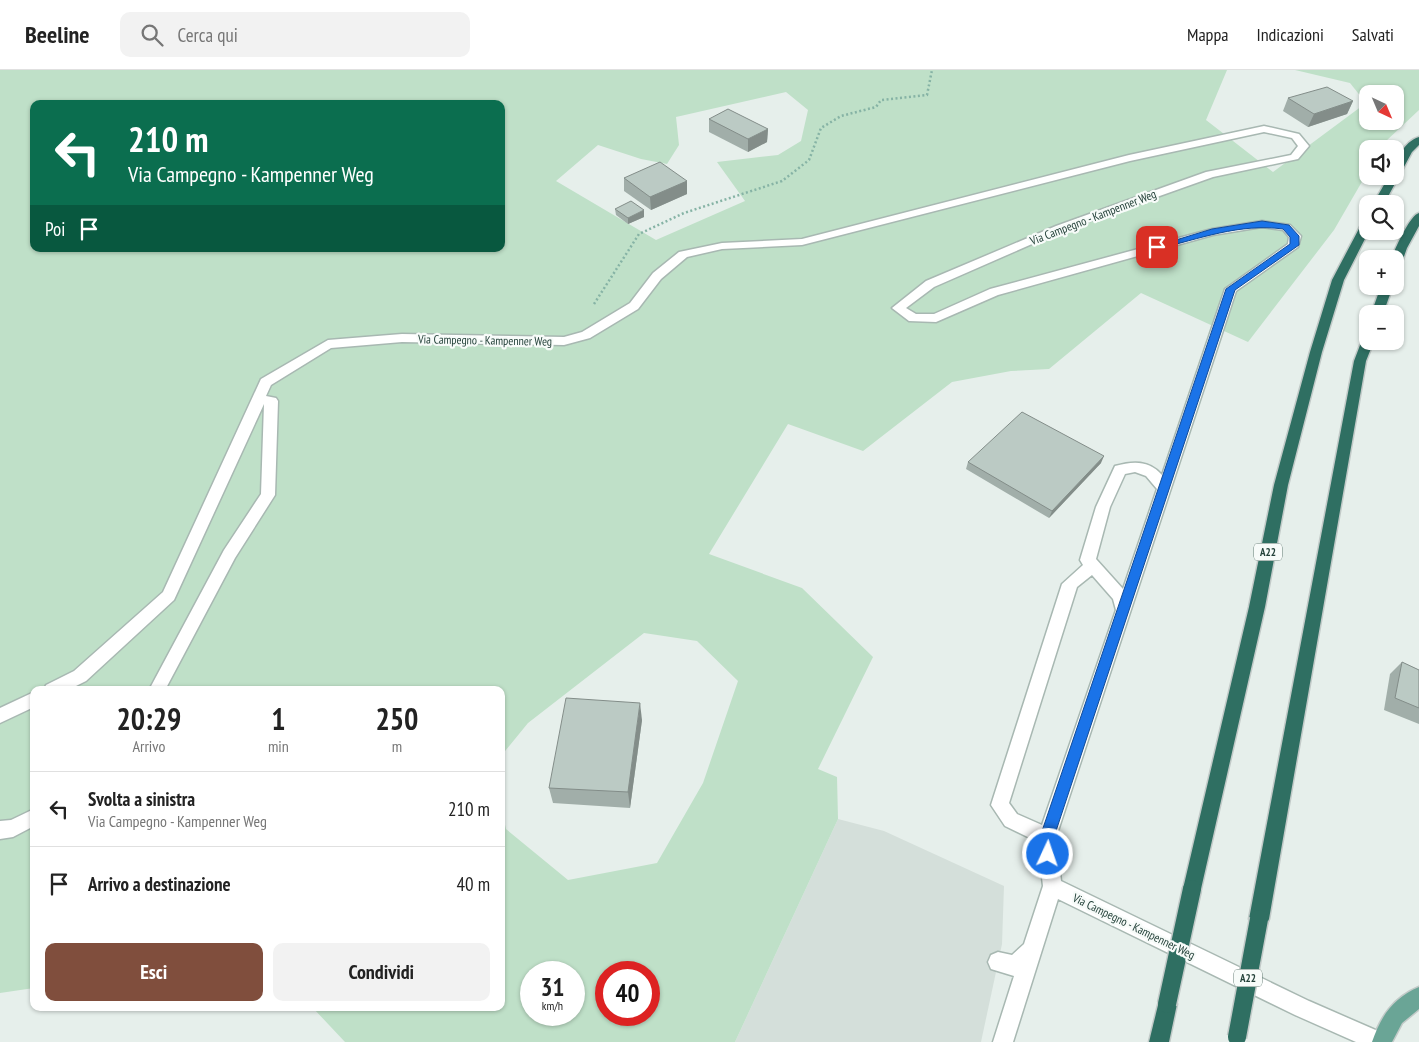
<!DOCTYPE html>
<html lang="it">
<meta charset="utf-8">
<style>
body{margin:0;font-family:"PT Sans Narrow",sans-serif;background:#f2f2f2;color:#222;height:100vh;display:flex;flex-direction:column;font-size:19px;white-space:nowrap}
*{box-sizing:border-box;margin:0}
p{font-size:16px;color:#767676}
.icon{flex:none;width:28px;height:28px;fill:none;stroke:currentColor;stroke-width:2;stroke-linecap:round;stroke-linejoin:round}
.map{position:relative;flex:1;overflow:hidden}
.details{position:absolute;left:30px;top:616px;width:475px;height:325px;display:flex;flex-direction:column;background:#fff;border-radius:10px;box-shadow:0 1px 4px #0004}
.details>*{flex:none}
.top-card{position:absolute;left:30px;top:30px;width:475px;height:152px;border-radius:10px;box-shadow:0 1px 4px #0004;background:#0b6e4f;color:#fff;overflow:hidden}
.needle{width:32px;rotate:136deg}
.buttons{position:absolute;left:1359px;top:15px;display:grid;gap:10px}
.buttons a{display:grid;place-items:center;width:45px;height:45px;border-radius:10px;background:#fff;box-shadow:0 1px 4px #0004;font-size:25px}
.speed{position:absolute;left:520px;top:891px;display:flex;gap:10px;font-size:25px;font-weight:700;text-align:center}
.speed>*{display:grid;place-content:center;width:65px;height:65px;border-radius:50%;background:#fff;box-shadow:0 1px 4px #0004;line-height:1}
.speed small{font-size:12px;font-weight:400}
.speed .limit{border:8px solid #d22;background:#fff;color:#111}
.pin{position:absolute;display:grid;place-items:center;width:42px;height:42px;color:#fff;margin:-21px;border-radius:10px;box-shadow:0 2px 8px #0006}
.me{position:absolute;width:55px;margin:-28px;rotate:3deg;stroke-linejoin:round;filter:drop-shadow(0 0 4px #0008)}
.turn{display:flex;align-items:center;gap:18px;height:105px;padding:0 15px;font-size:22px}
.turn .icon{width:65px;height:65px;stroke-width:2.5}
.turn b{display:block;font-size:35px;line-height:42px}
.then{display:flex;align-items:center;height:48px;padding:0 15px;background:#0003;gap:10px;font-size:19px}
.eta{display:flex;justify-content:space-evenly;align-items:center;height:85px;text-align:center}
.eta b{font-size:30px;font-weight:800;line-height:35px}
.cta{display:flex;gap:10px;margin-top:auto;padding:10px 15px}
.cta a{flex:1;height:58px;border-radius:10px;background:#804e3d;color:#fff;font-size:20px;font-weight:800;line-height:58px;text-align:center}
.cta a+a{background:#f2f2f2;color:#222}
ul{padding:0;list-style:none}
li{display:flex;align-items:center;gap:15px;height:75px;padding:0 15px;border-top:1px solid #e0e0e0}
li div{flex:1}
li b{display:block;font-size:19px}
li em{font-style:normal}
header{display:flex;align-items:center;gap:30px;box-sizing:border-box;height:70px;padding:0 25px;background:#fff;border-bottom:1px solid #e0e0e0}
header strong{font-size:24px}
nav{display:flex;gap:28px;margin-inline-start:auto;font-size:18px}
.search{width:350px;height:45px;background:#f2f2f2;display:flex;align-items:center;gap:12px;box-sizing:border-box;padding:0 18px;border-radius:10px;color:#767676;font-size:19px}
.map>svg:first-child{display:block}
.built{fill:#d4dfda}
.green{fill:#bfe0c8;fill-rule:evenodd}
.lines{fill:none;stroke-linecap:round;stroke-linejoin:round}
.minor-casing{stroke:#a8b8b2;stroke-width:3}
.major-casing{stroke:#c2cac8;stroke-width:3}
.highway-casing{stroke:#c2cac8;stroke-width:3}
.path{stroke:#86b3a5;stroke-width:2.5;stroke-dasharray:2 2.5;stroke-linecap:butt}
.minor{fill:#fff;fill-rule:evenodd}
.major{fill:#6aa596;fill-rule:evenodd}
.highway{fill:#2f6f62;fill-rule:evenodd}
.highway-bridge-casing{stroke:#c2cac8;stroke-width:21;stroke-linecap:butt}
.highway-bridge{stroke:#2f6f62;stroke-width:18}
.wall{fill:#a1aea9}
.shaded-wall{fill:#838d89}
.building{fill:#bbcac4;stroke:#838d89}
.route{fill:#1a73e8;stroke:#114b97}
.labels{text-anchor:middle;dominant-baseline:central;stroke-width:4.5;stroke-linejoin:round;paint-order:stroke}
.shield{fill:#f7fbf9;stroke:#637a73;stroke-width:1}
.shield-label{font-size:11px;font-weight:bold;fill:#24423a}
.street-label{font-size:12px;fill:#24423a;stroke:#f7fbf9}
</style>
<header>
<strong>Beeline</strong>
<div class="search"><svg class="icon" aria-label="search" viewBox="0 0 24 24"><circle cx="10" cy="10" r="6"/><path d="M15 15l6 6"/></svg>Cerca qui</div>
<nav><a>Mappa</a><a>Indicazioni</a><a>Salvati</a></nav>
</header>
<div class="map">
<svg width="1419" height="972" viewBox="0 0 1419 972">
<rect width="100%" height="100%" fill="#e6efeb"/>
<polygon class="built" points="838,749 884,761 1004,816 1002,874 981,972 735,972"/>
<path class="green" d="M0,0H1227L1206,50L1273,102L1366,33L1350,13L1295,0H1419V40L1385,72L1381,79H1368L1367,103L1334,160L1248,272L1141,223L1049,299L1011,301L952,312L863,381L788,354L709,484L802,518L873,587L818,699L837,707L838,749L735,972H345L313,938H501V737L506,759L568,810L657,793L703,713L738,611L697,571L644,563L528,653L501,686V620H34V918L0,923ZM786,22L808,40L801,71L778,85L717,92L745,131L656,170L556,111L598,75L641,89L667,94L679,75L676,47ZM1368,24H1395V51H1368ZM34,34H501V179H34ZM531,902H574V945H531ZM606,902H649V945H606Z"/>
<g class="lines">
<defs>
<g id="minor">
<path d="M1264,56L1299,64L1309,76L1298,89L1213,107L1064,160L934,217L906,238L916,244H934L990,219L1212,159L1262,151L1290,155L1301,166L1298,177L1236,221L1056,767L1061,811L1309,931L1387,965L1390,972H1356L1295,945L1058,829L1013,972H993L1014,906L991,899L988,892L991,885L998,882L1012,885L1024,874L1043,816L1038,772L1005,756L991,735L1062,514L1083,495L1080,490L1096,437L1115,396C1133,391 1149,390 1162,405L1225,219L1288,174L1289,167L1283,160L1262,157L1213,165L998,225L936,252L909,251L892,238L926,211L1056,156L1206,102L1291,85L1298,76L1292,68L1264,62L1130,91L802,175L722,179L687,187L661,209L638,239L590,268L564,275L402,272L331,278L271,315L266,326L276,328L278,331L275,425L235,488L165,620H149L224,480L261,424L264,334L174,530L86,611L68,620H44L46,615L74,601L163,522L261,309L328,270L402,264L564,267L582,262L630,233L653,203L679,182L722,173L802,169L1129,85ZM1135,402L1146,406L1157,419L1123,519L1096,489L1110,437L1125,404ZM1092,505L1113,529L1116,540L1042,755L1017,744L1009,733L1077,517Z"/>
<polygon points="34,622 34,637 0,653 0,638"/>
<polygon points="34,739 34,756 13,767 0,769 0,751 11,750"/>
</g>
<path id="major" d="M1419,917V939L1402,953L1392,972H1372C1381,946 1393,928 1419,917Z"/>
<g id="highway">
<path d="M1419,67V75L1412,82L1384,134H1373L1389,106H1395C1395,91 1403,72 1419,67Z"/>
<path d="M1419,143V156L1407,178L1401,195L1395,198V189H1391C1395,179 1410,145 1419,143Z"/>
<polygon points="1368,150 1369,161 1344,210 1322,282 1288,415 1265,537 1201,819 1199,826 1192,828 1185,826 1183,819 1249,537 1274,415 1310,282 1332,210 1362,153"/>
<polygon points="1381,216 1393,216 1383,244 1371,244"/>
<polygon points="1368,266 1368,271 1374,271 1366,291 1269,849 1266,856 1259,859 1252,856 1249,849 1354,291 1362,270"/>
<polygon points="1167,924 1174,927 1177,934 1169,972 1149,972 1160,927"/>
</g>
</defs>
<use href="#minor" class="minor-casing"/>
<use href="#major" class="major-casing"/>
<use href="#highway" class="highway-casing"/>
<polyline class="path" points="594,234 639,164 684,143 782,111 809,90 821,58 841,46 876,37 881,30 927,25 932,0"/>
<use href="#minor" class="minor"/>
<use href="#major" class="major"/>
<use href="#highway" class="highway"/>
<defs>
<g id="highway-bridge">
<polyline points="1167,934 1192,819"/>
<polyline points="1237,967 1259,849"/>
</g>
</defs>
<use href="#highway-bridge" class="highway-bridge-casing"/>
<use href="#highway-bridge" class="highway-bridge"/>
</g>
<g class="wall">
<polygon points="1288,28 1353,31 1347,44 1308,57 1283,41"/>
<polygon points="709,49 768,59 767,72 748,82 709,62"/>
<polygon points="624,108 687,111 687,124 651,140 624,121"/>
<polygon points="615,139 644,147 628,154 616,145"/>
<polygon points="968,392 1101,393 1049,448 966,399"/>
<polygon points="1402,592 1419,600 1419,654 1384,640 1390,604"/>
<polygon points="642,650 630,738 553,733 549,718"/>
</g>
<g class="shaded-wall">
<polygon points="1353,31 1347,44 1308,57 1314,44"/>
<polygon points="768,59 767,72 748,82 748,69"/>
<polygon points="687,111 687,124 651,140 650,127"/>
<polygon points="644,140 644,147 628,154 628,148"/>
<polygon points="1104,386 1101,393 1049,448 1052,441"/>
<polygon points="640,633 642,650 630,738 628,722"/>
</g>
<g class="building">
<polygon points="1327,17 1353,31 1314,44 1288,28"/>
<polygon points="728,39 768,59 748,69 709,49"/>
<polygon points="660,92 687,111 650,127 624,108"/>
<polygon points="631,131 644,140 628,148 615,139"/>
<polygon points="1022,342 1104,386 1052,441 968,392"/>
<polygon points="1402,592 1419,600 1419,638 1395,628"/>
<polygon points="566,628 640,633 628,722 549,718"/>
</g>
<path class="route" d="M1262,151L1289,155L1299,166V175L1235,220L1054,767L1055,784L1053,788L1048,790L1043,788L1040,767L1226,219L1290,174V167L1283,159C1240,153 1199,169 1157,179L1153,177L1212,159Z"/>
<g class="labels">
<g class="shield">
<rect x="1254" y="473.5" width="28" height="17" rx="4"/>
<rect x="1234" y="899.5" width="28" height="17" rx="4"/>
</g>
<g class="shield-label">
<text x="1268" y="482">A22</text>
<text x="1248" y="908">A22</text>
</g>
<g class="street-label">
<text transform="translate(1093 147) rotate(-21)">Via Campegno - Kampenner Weg</text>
<text transform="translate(485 270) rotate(1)">Via Campegno - Kampenner Weg</text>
<text transform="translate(1134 856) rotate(26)">Via Campegno - Kampenner Weg</text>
</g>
</g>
</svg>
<div class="buttons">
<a><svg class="needle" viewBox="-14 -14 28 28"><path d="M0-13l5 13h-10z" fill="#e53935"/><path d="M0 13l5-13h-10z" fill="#767676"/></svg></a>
<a><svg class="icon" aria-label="sound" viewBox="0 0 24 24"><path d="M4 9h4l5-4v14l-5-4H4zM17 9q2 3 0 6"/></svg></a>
<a><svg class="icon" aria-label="search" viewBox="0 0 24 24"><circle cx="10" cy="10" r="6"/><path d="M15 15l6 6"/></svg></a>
<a>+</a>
<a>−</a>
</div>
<div class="speed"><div>31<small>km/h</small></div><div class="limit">40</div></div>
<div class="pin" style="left:1157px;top:177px;background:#d93025"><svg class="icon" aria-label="arrive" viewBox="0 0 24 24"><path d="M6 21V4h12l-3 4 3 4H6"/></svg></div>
<svg class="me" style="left:1048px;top:784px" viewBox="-20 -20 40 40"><circle r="17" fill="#1a73e8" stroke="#fff" stroke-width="3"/><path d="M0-11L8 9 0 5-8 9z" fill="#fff"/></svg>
<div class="top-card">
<div class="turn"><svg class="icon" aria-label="left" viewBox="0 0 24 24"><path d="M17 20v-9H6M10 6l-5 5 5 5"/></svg><div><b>210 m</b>Via Campegno - Kampenner Weg</div></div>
<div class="then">Poi<svg class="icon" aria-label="arrive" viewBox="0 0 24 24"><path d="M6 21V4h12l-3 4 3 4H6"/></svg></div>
</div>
<section class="details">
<div class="eta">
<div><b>20:29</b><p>Arrivo</p></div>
<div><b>1</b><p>min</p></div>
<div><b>250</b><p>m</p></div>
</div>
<ul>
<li><svg class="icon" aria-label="left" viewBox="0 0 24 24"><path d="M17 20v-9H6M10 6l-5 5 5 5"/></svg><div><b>Svolta a sinistra</b><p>Via Campegno - Kampenner Weg</p></div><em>210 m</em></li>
<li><svg class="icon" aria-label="arrive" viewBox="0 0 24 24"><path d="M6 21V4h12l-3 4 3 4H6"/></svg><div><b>Arrivo a destinazione</b></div><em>40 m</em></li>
</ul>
<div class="cta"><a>Esci</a><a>Condividi</a></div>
</section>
</div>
